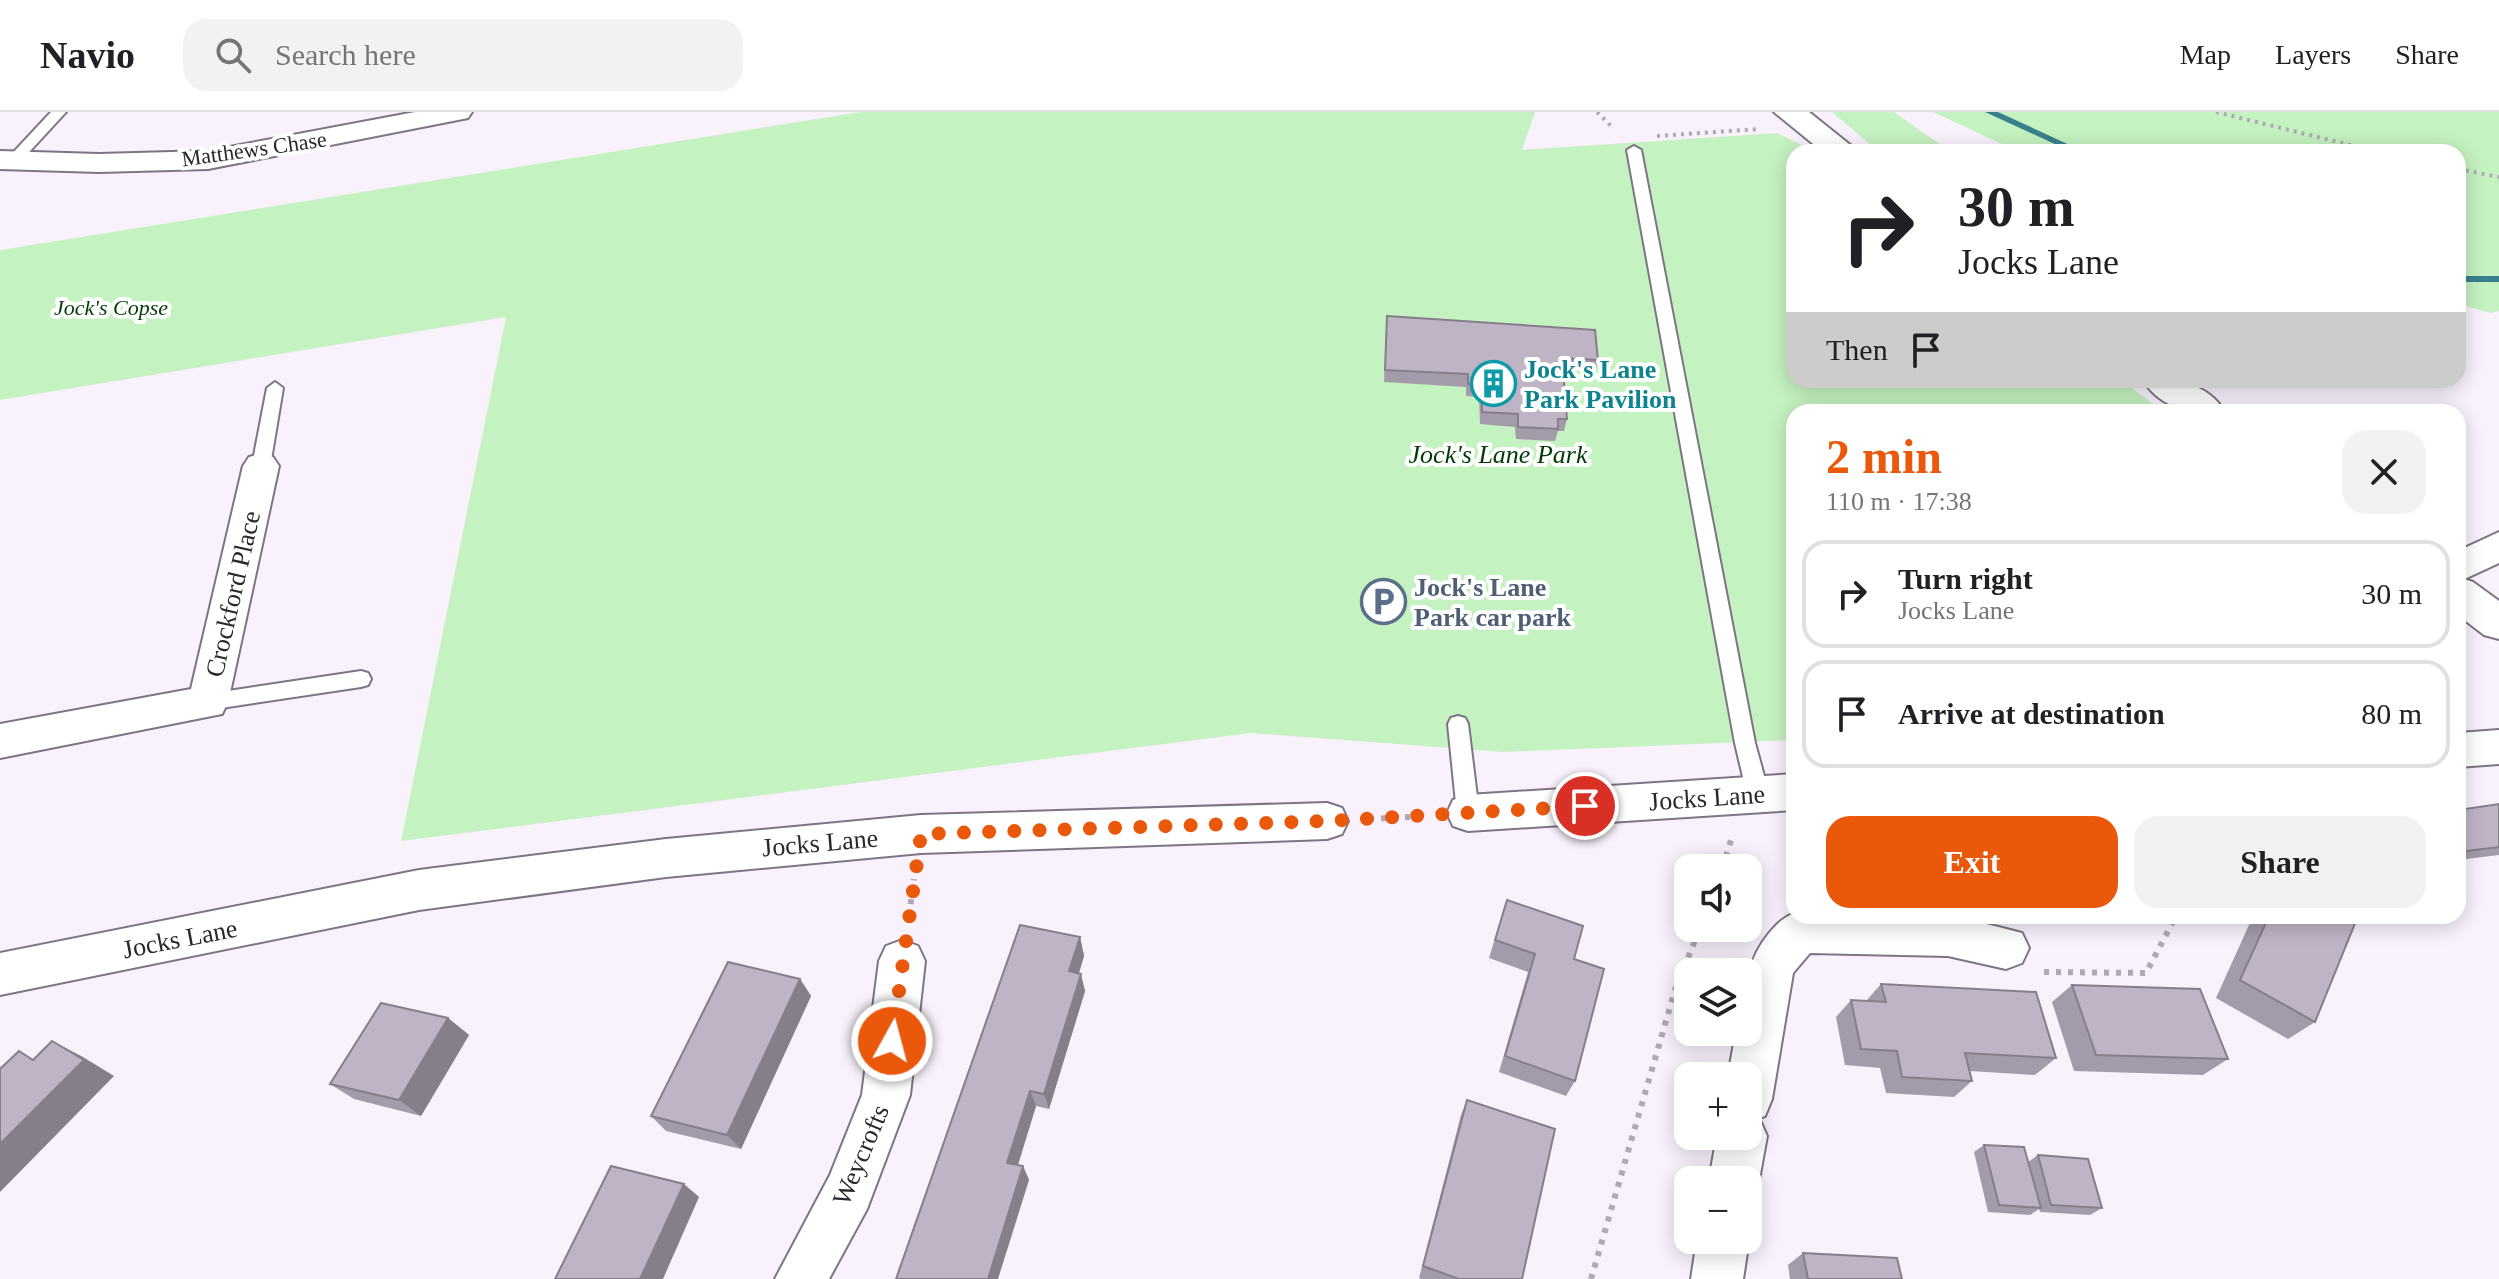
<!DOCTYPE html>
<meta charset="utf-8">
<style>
body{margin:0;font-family:Georgia,serif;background:#f2f2f2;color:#202124;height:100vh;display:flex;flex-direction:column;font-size:30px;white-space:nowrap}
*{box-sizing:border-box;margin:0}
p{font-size:26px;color:#757577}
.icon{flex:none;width:44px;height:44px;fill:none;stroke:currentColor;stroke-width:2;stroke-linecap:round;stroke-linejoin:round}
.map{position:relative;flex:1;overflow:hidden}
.side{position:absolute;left:1786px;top:292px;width:680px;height:520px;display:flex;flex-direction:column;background:#fff;border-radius:24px;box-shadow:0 4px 20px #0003}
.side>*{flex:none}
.guide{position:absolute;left:1786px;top:32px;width:680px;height:244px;border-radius:24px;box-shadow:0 4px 20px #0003;background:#fff;color:#202124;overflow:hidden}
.controls{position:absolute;left:1674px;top:742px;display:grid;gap:16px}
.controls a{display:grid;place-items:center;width:88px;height:88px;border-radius:16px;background:#fff;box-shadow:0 4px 20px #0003;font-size:40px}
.pin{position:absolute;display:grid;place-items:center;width:68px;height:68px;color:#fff;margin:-34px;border:4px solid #fff;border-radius:50%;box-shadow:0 2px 8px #0007}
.me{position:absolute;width:88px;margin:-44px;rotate:7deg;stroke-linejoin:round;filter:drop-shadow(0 0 6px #0008)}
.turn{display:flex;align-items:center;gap:28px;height:168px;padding:0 40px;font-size:36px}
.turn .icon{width:104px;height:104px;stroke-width:2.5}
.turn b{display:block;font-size:56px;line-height:68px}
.then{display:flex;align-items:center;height:76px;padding:0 40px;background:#0003;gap:16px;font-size:30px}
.round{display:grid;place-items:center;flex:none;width:84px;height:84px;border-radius:24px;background:#f2f2f2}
.head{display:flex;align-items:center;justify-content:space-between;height:136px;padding:0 40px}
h1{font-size:48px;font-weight:700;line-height:60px;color:#ea580c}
.action{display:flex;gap:16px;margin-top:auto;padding:16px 40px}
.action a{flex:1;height:92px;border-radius:24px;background:#ea580c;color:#fff;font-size:32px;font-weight:700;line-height:92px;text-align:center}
.action a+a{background:#f2f2f2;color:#202124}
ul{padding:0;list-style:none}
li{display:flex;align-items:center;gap:24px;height:108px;margin:0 16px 12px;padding:0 24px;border:4px solid #e0e0e0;border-radius:24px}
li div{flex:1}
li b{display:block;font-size:30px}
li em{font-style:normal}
header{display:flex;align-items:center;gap:48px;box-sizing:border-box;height:112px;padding:0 40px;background:#fff;border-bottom:2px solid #e0e0e0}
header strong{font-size:38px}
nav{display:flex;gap:44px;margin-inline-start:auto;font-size:28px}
.search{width:560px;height:72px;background:#f2f2f2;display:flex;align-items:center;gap:20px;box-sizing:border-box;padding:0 28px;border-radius:24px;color:#757577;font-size:30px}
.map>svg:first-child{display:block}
.green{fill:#c5f2c1}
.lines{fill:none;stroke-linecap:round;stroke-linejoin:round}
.stream{fill:#38808c;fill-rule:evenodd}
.lane-casing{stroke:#7f7485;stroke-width:4}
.street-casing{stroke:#7f7485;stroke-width:4}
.secondary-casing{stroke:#7f7485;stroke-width:4}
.path-far1{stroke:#afa9b3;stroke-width:4;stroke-dasharray:3 5;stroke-linecap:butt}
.path{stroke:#afa9b3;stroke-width:6;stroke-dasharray:5 7;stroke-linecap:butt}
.lane{fill:#fff;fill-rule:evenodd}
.street{fill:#fff;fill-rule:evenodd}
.secondary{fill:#fff;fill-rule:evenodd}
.wall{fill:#a49baa}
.shaded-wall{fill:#867e8b}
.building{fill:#bfb4c6;stroke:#867e8b;stroke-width:2}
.route{stroke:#ea580c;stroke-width:14;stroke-dasharray:0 25.2}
.labels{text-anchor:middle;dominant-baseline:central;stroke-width:8;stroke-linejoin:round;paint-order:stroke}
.far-street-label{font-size:22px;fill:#2a262d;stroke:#fff}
.far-park-label{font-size:22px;font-style:italic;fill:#013b03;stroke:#fff}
.culture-label{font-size:26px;font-weight:bold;fill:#0d838f;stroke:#fff;text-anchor:start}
.park-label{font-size:26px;font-style:italic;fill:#013b03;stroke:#fff}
.service-label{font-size:26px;font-weight:bold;fill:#4e5e75;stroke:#fff;text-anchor:start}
.street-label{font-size:26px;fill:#2a262d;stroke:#fff}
</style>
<header>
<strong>Navio</strong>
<div class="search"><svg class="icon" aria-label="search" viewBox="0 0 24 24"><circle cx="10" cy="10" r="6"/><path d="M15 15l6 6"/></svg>Search here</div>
<nav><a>Map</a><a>Layers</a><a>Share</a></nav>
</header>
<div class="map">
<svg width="2499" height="1167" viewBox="0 0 2499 1167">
<rect width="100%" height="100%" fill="#f9f2fd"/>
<g class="green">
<polygon points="860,0 1535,0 1522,38 1777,21 1816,40 1794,40 1794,268 2121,268 2164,300 1794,300 1794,628 1504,640 1251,621 401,729 506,205 0,288 0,138"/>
<polygon points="1832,0 1894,0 1951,40 1879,40"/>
<polygon points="1933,0 2499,0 2499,199 2491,201 2458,192 2458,40 2019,40"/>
</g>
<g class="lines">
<g class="stream">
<polygon points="1985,0 1998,0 2085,40 2072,40"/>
<rect x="2458" y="164" width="41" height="6"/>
</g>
<defs>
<g id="lane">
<polygon points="51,0 66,0 19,51 9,51 9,45"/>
<polygon points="1634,34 1641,38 1755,631 1769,682 1765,688 1758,691 1751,688 1747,682 1735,631 1627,38"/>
<polygon points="275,270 283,276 270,354 261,360 252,354 267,276"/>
<polygon points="361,559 368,561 371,567 368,573 361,575 208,598 201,596 198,590 201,584 208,582"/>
<polygon points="1458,604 1465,606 1468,612 1479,701 1476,707 1468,710 1460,707 1457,701 1448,612 1451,606"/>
</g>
<g id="street">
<polygon points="415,0 472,0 468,6 458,8 208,57 99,60 0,57 0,39 99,42 208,39"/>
<polygon points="261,342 273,345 279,354 228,590 222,602 0,646 0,612 191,577 243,354 249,345"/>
<polygon points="2499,420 2499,451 2458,470 2458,439"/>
<polygon points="2499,618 2499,652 2458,655 2458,621"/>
<polygon points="1794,662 1794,698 1468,719 1453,714 1447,701 1453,688 1468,683"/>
<polygon points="1327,691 1342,696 1348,709 1342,722 1327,727 921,741 666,765 419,798 0,883 0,841 419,758 666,727 921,703"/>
<path d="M1794,801L1955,804L2022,821L2029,836L2022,851L2006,857L1948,844L1810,841L1793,861L1772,987L1765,1004L1759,1006L1767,1024L1759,1068L1748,1087V1068H1709L1717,1024H1748V964H1728L1736,920H1748C1748,879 1742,854 1770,820C1778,811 1783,806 1794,801Z"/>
<polygon points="902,828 918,834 925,849 910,983 867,1097 829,1167 775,1167 830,1063 862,983 879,849 886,834"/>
<polygon points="1748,1126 1749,1128 1743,1167 1691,1167 1697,1128"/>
</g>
<g id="secondary">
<polygon points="1774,0 1809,0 1859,40 1823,40"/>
<path d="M2143,268C2175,268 2206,269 2225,300C2192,300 2162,299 2143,268Z"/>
<polygon points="2458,465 2473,470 2499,489 2499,527 2484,523 2458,503"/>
</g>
</defs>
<use href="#lane" class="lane-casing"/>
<use href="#street" class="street-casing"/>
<use href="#secondary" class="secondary-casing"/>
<g class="path-far1">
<polyline points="1597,0 1614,17"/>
<polyline points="2216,0 2379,40"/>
<polyline points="1657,24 1759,17"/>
<polyline points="2458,57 2499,65"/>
</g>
<g class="path">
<polyline points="1369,707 1427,704"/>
<polyline points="1722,756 1732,725"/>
<polyline points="909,804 914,767"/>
<polyline points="2044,860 2146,861 2176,804"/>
<polyline points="1591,1167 1675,878 1700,816"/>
</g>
<use href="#lane" class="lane"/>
<use href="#street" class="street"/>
<use href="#secondary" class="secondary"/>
</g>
<g class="wall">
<polygon points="1387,204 1598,248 1595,260 1563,258 1567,307 1564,319 1558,319 1555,329 1516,327 1515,315 1480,312 1479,285 1466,284 1466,275 1384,270"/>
<polygon points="2499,692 2499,743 2458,748 2458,698"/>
<polygon points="1507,788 1574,847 1575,969 1566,984 1499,960 1528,860 1489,846"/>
<polygon points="2253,804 2358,804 2315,910 2288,927 2216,886"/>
<polygon points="1080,825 1084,844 1079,861 1085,879 1049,997 1036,994 1018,1053 1023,1054 1029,1068 896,1167"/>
<polygon points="800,867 811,884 741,1037 666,1019 651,1004"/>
<polygon points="1881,872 2056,946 2035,963 1970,959 1972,969 1954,985 1886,981 1880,956 1845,953 1836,905 1851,888 1866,889"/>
<polygon points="2072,873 2228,947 2203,963 2074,959 2052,890"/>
<polygon points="448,906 469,923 421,1004 354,987 330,972"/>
<polygon points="1467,988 1522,1167 1421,1167 1419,1166 1461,1003"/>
<polygon points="1984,1033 2028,1050 2038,1043 2102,1096 2090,1103 2040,1100 2039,1097 2030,1103 1988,1100 1974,1040"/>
<polygon points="1803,1141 1902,1167 1790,1167 1788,1153"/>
</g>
<g class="shaded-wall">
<polygon points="1080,825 1084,844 1074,877 1069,859"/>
<polygon points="1081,862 1085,879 1049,997 1044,982"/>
<polygon points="800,867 811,884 741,1037 727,1023"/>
<polygon points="448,906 469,923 421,1004 399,988"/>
<polygon points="52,929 83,945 114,964 0,1080 0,1032"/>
<polygon points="1030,979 1036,994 1014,1065 1007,1051"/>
<polygon points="1023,1054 1029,1068 998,1167 988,1167"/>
<polygon points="684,1072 699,1085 663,1167 640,1167"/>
</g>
<g class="building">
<polygon points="1387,204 1595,218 1598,248 1562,246 1567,307 1558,307 1558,317 1518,315 1518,302 1482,300 1482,272 1468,272 1468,262 1385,258"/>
<polygon points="2499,692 2499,735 2458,740 2458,698"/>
<polygon points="1507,788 1583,814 1574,847 1604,857 1575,969 1505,944 1535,842 1495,828"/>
<polygon points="2269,804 2358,804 2315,910 2240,868"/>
<polygon points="1020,813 1080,825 1069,859 1081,862 1044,982 1030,979 1007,1051 1023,1054 988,1167 896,1167"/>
<polygon points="728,850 800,867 727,1023 651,1004"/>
<polygon points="1881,872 2036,880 2056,946 1965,941 1972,969 1902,965 1897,939 1861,937 1851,888 1886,890"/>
<polygon points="2072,873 2200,877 2228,947 2096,943"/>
<polygon points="381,891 448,906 399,988 330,972"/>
<polygon points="52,929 84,948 0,1032 0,957 19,939 33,948"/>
<polygon points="1467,988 1555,1017 1522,1167 1459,1167 1423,1154"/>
<polygon points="1984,1033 2024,1035 2041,1096 1999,1093"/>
<polygon points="2038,1043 2088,1047 2102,1096 2051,1093"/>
<polygon points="611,1054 684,1072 640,1167 555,1167"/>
<polygon points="1803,1141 1897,1146 1902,1167 1808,1167"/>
</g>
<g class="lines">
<polyline class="route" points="892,929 921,722 1327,709 1585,694"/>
</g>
<defs>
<symbol id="building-ring" viewBox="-11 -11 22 22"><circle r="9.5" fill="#fff" stroke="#0f9aa8" stroke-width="1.5"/><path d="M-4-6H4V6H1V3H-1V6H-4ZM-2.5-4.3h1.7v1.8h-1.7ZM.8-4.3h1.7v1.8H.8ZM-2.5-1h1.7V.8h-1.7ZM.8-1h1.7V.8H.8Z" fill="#0f9aa8"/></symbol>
<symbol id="parking-ring" viewBox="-11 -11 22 22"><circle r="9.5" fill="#fff" stroke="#5c6f8a" stroke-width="1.5"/><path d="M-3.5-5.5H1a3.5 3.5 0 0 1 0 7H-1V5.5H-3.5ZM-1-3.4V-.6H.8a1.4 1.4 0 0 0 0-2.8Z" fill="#5c6f8a"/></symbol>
</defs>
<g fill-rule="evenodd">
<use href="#building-ring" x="1468" y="246" width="51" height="51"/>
<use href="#parking-ring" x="1358" y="464" width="51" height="51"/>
</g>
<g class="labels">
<g class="far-street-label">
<text transform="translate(254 37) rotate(-8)">Matthews Chase</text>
</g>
<g class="far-park-label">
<text x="111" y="195">Jock's Copse</text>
</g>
<g class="culture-label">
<text x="1524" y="257">Jock's Lane<tspan x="1524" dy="30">Park Pavilion</tspan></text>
</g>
<g class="park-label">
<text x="1498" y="342">Jock's Lane Park</text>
</g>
<g class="service-label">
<text x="1414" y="475">Jock's Lane<tspan x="1414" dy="30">Park car park</tspan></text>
</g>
<g class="street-label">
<text transform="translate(233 482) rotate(-77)">Crockford Place</text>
<text transform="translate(1707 686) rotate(-4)">Jocks Lane</text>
<text transform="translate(820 731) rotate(-5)">Jocks Lane</text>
<text transform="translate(180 827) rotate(-11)">Jocks Lane</text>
<text transform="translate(861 1043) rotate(-67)">Weycrofts</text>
</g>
</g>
</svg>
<div class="controls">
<a><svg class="icon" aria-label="sound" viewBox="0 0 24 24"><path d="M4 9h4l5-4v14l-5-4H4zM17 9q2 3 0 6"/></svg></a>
<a><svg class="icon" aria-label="layers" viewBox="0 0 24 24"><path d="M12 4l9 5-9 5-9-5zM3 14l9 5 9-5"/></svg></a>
<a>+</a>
<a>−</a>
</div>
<div class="pin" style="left:1585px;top:694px;background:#d93025"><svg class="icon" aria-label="arrive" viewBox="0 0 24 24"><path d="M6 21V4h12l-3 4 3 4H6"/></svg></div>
<svg class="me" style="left:892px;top:929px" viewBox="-20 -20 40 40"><circle r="17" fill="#ea580c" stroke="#fff" stroke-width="3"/><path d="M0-11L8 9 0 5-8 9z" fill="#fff"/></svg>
<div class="guide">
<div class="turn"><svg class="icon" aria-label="right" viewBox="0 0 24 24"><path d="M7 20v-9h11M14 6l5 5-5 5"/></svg><div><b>30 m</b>Jocks Lane</div></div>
<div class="then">Then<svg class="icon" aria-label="arrive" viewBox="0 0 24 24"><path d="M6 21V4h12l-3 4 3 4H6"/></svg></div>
</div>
<section class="side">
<div class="head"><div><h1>2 min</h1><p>110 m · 17:38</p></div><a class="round"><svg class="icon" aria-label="close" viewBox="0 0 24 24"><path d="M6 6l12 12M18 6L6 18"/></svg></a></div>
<ul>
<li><svg class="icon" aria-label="right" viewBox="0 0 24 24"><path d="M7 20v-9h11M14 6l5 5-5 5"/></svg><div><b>Turn right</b><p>Jocks Lane</p></div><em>30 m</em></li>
<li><svg class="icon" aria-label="arrive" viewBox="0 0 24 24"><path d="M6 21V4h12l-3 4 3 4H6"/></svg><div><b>Arrive at destination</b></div><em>80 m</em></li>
</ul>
<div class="action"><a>Exit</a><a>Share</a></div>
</section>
</div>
